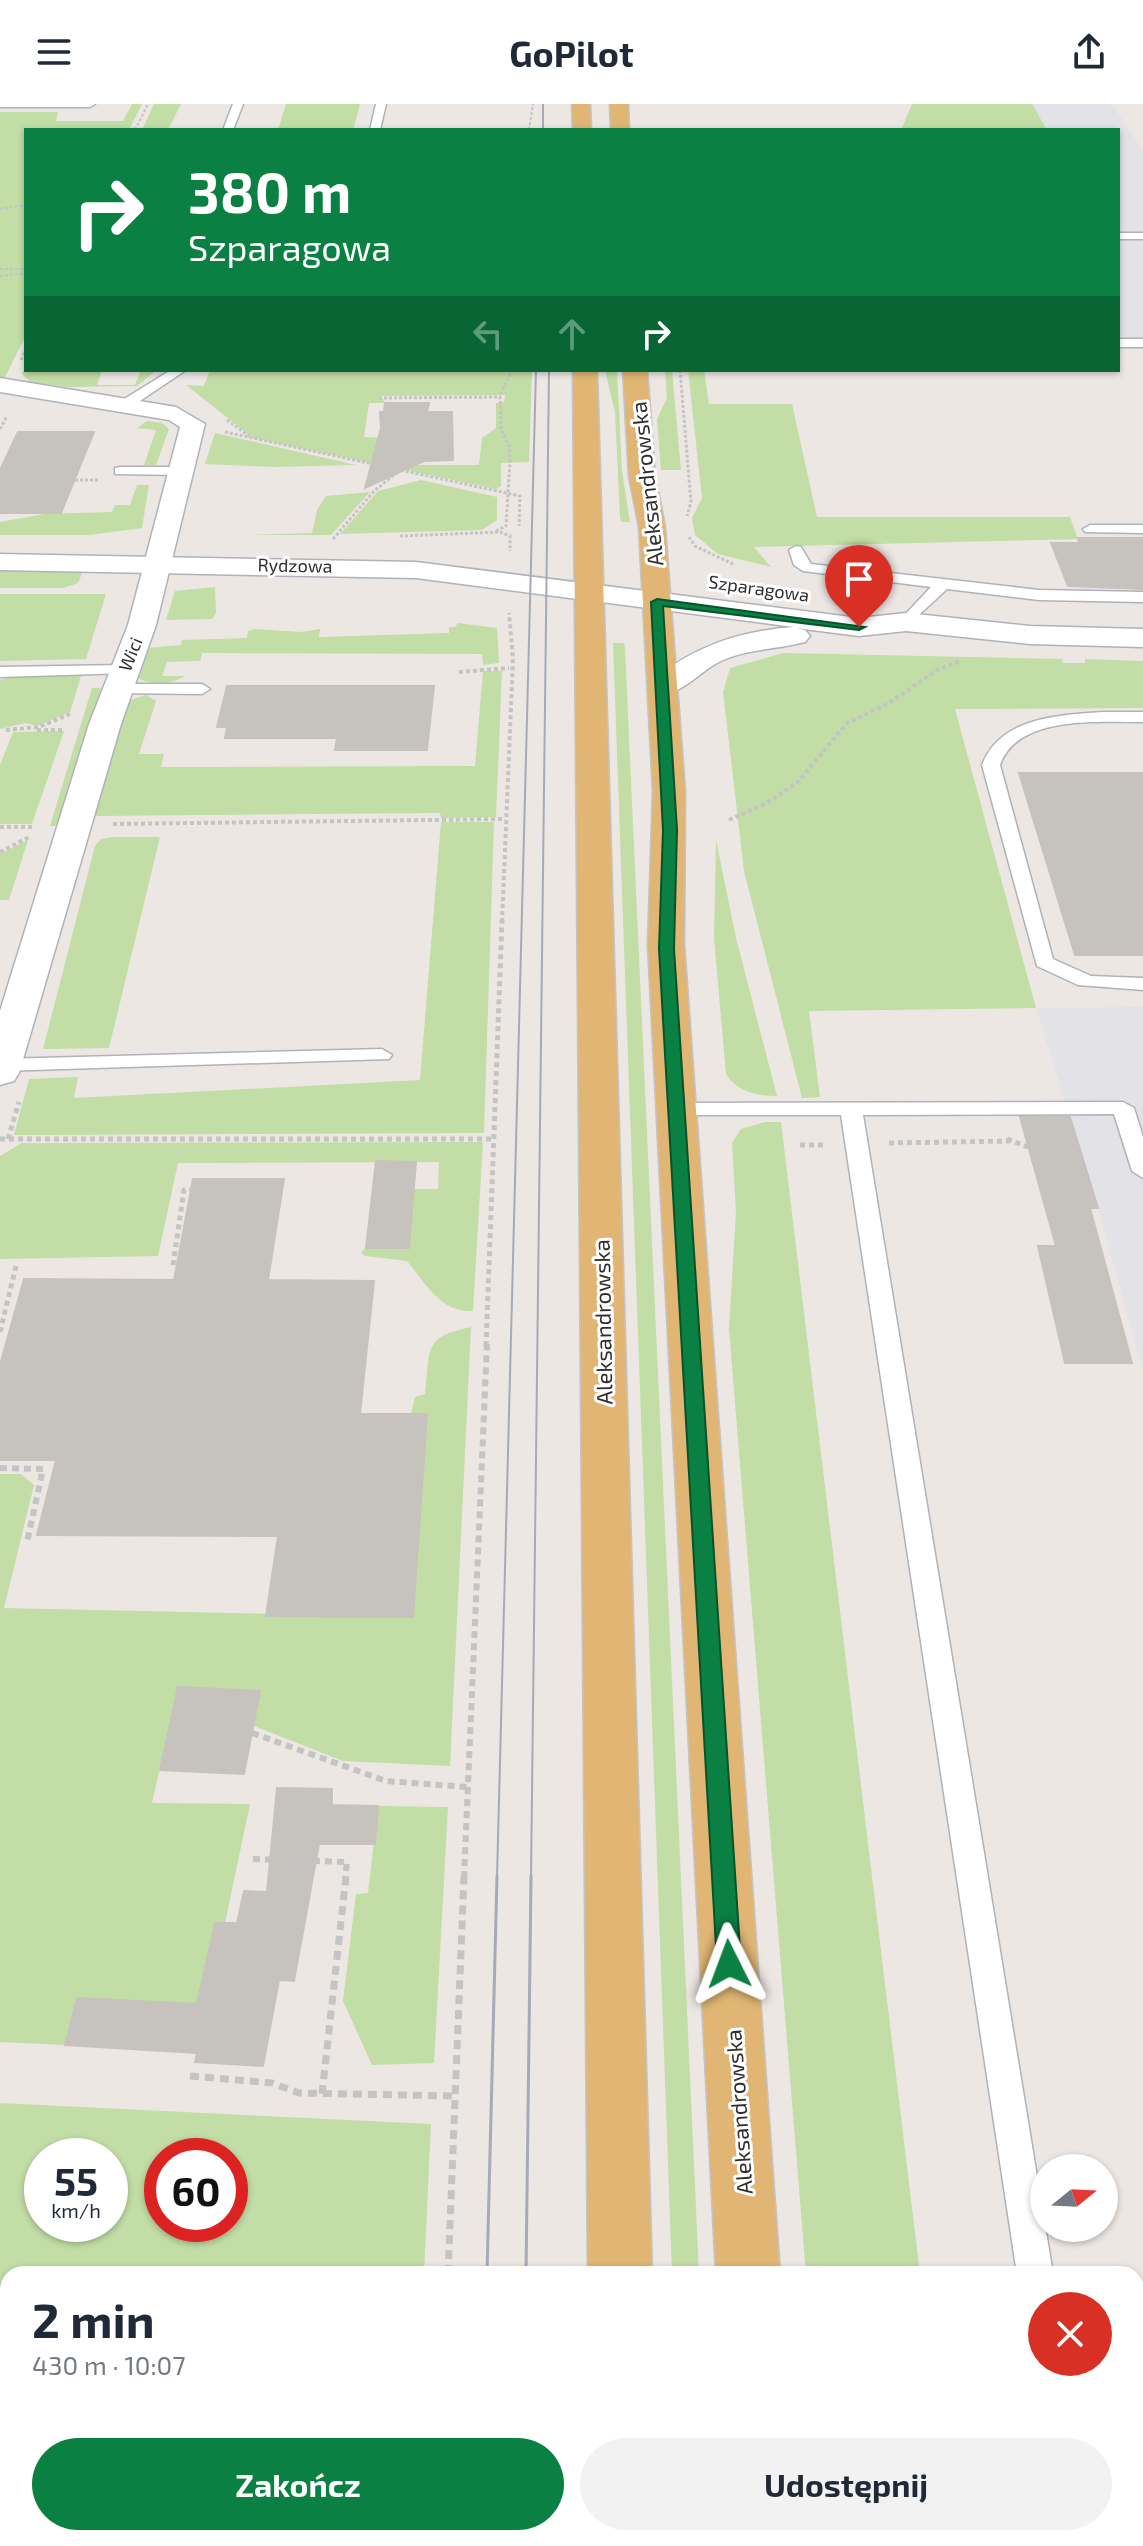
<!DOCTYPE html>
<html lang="pl">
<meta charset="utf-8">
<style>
body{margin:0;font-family:"Exo 2",sans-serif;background:#f2f2f3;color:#1f2937;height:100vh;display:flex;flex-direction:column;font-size:30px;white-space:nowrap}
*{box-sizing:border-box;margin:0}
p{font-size:26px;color:#747a83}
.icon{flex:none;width:44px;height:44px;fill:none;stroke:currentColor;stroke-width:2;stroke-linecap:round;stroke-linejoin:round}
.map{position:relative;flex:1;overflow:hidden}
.drawer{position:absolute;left:0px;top:2162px;width:1144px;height:280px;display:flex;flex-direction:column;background:#fff;border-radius:24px 24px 0 0;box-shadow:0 2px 6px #0004}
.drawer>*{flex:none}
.guide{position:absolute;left:24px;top:24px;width:1096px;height:244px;border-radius:0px;box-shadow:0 2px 6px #0004;background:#0b8043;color:#fff;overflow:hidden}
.needle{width:52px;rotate:72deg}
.buttons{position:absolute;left:1030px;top:2050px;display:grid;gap:16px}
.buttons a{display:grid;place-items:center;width:88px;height:88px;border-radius:50%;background:#fff;box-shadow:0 2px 6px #0004;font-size:40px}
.speed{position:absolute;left:24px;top:2034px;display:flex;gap:16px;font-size:40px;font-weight:700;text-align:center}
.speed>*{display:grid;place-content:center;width:104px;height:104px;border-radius:50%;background:#fff;box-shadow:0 2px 6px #0004;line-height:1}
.speed small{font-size:20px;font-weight:400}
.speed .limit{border:12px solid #d22;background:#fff;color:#111}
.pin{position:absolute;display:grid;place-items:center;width:68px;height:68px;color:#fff;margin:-82px -34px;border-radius:50% 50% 50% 0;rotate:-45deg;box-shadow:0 0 8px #0007}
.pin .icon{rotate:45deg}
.me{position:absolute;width:88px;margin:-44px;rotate:357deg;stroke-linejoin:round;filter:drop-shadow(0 0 6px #0008)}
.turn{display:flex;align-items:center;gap:28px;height:168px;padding:0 32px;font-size:36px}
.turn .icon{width:104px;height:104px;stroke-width:2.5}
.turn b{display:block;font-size:56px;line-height:68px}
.lanes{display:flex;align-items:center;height:76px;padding:0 32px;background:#0003;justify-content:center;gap:40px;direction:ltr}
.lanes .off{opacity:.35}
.round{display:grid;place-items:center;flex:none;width:84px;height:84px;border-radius:42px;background:#f2f2f3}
.head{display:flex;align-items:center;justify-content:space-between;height:136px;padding:0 32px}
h1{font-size:48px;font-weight:700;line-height:60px}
.action{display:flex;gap:16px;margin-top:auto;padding:16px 32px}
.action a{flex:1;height:92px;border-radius:48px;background:#0b8043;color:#fff;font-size:32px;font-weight:700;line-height:92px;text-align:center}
.action a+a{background:#f2f2f3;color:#1f2937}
header{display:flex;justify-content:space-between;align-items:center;height:104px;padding:0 32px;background:#fff;font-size:36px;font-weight:700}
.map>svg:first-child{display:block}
.industrial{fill:#e2e2e7}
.green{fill:#c2dda6;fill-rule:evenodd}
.building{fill:#c6c2be;stroke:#c9c2bc;stroke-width:2}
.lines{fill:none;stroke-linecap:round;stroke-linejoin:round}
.lane-casing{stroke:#afb2b8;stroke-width:3}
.street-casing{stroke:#afb2b8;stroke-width:3}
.secondary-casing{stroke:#afb2b8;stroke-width:3}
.primary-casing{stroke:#c4c4c4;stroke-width:3}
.path-far5{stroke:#c4c4c4;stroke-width:2;stroke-dasharray:3 2;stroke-linecap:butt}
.path-far4{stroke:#c4c4c4;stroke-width:3;stroke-dasharray:3 2;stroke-linecap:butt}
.path-far3{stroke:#c4c4c4;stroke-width:4;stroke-dasharray:4 3;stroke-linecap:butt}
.path-far2{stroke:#c4c4c4;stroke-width:5;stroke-dasharray:5 4;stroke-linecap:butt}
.path-far1{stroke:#c4c4c4;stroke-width:6;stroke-dasharray:7 5;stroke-linecap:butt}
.path{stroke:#c4c4c4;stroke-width:7;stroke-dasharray:9 6;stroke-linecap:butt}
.lane{fill:#fff;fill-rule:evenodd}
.street{fill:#fff;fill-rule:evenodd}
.secondary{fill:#fff;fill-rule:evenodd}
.primary{fill:#e1b674;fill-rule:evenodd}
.tram-far1{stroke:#a5aab6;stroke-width:2}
.tram{stroke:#a5aab6;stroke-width:3}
.route{fill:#0b8043;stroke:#07532c;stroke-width:2}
.labels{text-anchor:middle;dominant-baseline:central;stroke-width:6;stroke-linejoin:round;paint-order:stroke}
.far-street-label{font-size:18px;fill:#2e2e2e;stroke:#fff}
.street-label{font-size:22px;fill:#2e2e2e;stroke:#fff}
</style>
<header><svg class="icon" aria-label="menu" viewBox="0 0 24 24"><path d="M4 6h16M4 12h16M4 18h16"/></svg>GoPilot<svg class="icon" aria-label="share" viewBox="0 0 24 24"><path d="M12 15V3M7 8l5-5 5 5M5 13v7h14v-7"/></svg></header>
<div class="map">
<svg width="1143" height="2442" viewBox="0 0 1143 2442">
<rect width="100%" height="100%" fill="#ede7e3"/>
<g class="industrial">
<polygon points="1032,0 1112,0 1143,47 1143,245 1118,245 1118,26 1047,26"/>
<polygon points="1143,903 1143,1267 1098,1104 1036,904"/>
</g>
<g class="green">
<polygon points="132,0 142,0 129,26 26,26 26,231 4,275 0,274 0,8 58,8 56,17 123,17"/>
<polygon points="154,0 181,0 168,26 142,26"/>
<polygon points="286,0 360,0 353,26 278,26"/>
<polygon points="912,0 1032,0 1047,26 901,26"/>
<polygon points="26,261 26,266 102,266 97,281 135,281 141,266 157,266 137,282 68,283 30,278 22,270"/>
<path d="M210,266H532L529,358L501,359V382L496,385L253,334L186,281L204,282ZM505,291L504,298L496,299V324L482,334L479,361H399L389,334L364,333L369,299H385L381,292Z"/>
<polygon points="605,266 617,266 622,367 630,418 621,418 620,413 615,308"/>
<polygon points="665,266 672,266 681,366 661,366 657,315 667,294"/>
<polygon points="688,266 704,266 709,300 792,300 817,413 1070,413 1078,435 754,443 771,463 718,450 695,431 692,414 702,394"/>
<polygon points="147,317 162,319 169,325 156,361 136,362 144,361 156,326 137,324"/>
<polygon points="215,329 356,361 274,363 205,360"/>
<polygon points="421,376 497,393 497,416 482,426 340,430 378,387"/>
<polygon points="137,381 149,381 142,424 89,431 0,431 0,418 44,410 112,408 115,401 130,401"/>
<polygon points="370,388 331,431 248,431 312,429 317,406 326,392"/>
<polygon points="0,462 85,462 78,479 63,484 0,484"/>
<polygon points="215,483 216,509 212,515 166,516 175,487"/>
<polygon points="0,490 106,490 86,555 0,557"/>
<path d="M458,519L497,524L499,559L483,561L482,550L202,549L200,557L167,558L162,572H185C172,580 149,583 136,572L147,544L181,541L182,536L247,534L248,527L254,525L301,528L320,525L319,533L449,529V523H455Z"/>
<polygon points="613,539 624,539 625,545 699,2170 672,2170"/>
<polygon points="783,549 1062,555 1063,559 1085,559 1085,555 1143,557 1143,604 955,605 1036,904 809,907 820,993 802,994 744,767 723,588 730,564"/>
<polygon points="483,567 502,567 496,713 441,714 440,709 95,712 128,597 146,591 156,597 139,650 164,650 161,663 475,662"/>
<polygon points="82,569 70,608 37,622 26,619 0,625 0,576 13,572"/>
<polygon points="92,584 101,584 58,722 50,722"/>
<polygon points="64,627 32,720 0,720 0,661 13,628"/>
<polygon points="441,718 494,718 484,1029 14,1031 29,975 78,973 74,994 420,976"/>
<polygon points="113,733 160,733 109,944 43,945 95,742 101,735"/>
<polygon points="28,736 9,796 0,796 0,750"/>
<path d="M716,736L736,834L777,992C757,992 737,988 726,970L714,834Z"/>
<polygon points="765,1018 781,1018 920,2170 806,2170 729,1225 736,1107 732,1039 741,1025"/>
<path d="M483,1038L473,1207C441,1209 426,1180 407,1157L365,1152L361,1148L366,1144H409L413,1085H438L439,1058L178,1059L158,1152L0,1155V1052L22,1039Z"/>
<path d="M471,1223L450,1662L343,1657L254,1622L260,1588L178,1584L152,1699L250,1700L225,1819H215L199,1893L207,1901L77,1894L65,1941L0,1938V1370H21L34,1381L4,1504L412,1513L427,1311L411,1310L415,1293L425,1290C431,1245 422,1233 471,1223Z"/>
<polygon points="378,1702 448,1703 434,1959 372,1961 343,1897 356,1790 368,1789"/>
<path d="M0,1999L431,2020L424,2170H8V2429L0,2428ZM42,2052H110V2120H42ZM230,2052V2120H162V2052Z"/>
<polygon points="827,2434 952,2434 953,2442 828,2442"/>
</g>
<g class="building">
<polygon points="385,299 429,299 427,308 452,308 453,356 424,357 365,384 381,324 380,308 384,308"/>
<polygon points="18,328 94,328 61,409 0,409 0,366"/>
<polygon points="1078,434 1143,434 1143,485 1068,482 1051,439 1079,439"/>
<polygon points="227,582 434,582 427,646 335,646 337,634 225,634 227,623 217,623"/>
<polygon points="1019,669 1143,669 1143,851 1075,851"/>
<polygon points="1020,1013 1070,1013 1098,1104 1090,1104 1132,1259 1065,1259 1038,1142 1056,1142"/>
<polygon points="376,1057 416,1058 409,1144 366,1144"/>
<polygon points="193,1075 284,1075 268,1176 374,1177 360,1310 427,1310 413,1513 266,1512 278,1432 37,1431 56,1356 0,1356 0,1261 24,1175 174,1176"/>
<polygon points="178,1583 260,1587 244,1670 160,1666"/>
<polygon points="277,1684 332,1685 332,1701 378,1702 375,1740 319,1740 294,1877 279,1876 263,1962 195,1958 197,1949 65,1941 77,1894 197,1900 215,1819 237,1819 244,1787 267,1788"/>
</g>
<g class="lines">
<defs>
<g id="lane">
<polygon points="0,0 95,0 90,3 0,3"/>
<polygon points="233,0 243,0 233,26 223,26"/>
<polygon points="376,0 386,0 380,26 370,26"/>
<rect x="1118" y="129" width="25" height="6"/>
<rect x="1118" y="235" width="25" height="8"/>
<polygon points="171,266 186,266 131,303 121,303 121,297"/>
<polygon points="120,363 180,363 187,367 180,371 115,370 115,364"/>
<polygon points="1090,421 1143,421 1143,429 1085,428 1083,425"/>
<polygon points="796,442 801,443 811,460 1039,486 1143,488 1143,498 1039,496 947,485 906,523 898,518 931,483 803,467 794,461 789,446"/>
<polygon points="123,561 131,566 129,569 0,573 0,563"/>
<polygon points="117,580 202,580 210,585 202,590 111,589 109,585"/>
<path d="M1104,608H1143V618C1099,618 1017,611 1000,661L1053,855L1091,872L1143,874V886L1078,881L1037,862L982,661C1000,613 1059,611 1104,608Z"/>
<polygon points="382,945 392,951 389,955 0,967 2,955"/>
<polygon points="1123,998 1134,1004 1143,1033 1143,1074 1132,1067 1114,1010 863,1011 1053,2170 1017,2170 841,1011 676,1011 665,1005 676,999"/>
<polygon points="1057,2434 1095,2434 1097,2442 1059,2442"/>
</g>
<polygon id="street" points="0,274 176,303 205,320 156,521 121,620 19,969 14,977 0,981 0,907 89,620 128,521 180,323 169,316 0,288"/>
<path id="secondary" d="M0,450L416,458L859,514L906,509L1030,522L1143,525V543L1030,540L906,527L859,532L796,524L805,526L810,532L805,538C776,546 747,544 719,558C697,569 678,596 652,589L648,583L652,577C694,542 740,527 794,523L416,474L0,466Z"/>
<g id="primary">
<polygon points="572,0 590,0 591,26 573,26"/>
<polygon points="610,0 628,0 629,26 611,26"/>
<polygon points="573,266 597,266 652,2170 588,2170"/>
<polygon points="623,266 647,266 655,372 665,423 685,687 684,840 780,2170 716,2170 648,840 653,687 639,423 629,372"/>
<rect x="590" y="2434" width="70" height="8"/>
<polygon points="729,2434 799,2434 800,2442 730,2442"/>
</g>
</defs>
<use href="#lane" class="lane-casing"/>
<use href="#street" class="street-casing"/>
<use href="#secondary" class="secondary-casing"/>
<use href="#primary" class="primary-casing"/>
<g class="path-far5">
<polyline points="135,26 148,0"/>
<polyline points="529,26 533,0"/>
<polyline points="0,105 26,101"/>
<polyline points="0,165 26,165"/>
<polyline points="0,172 26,169"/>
</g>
<g class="path-far4">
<polyline points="21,256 26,245"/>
<polyline points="680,266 691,398 687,412"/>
<polyline points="379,294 501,293"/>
<polyline points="227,316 252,334"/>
<polyline points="0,325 7,312"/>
<polyline points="225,328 520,392 519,422"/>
<polyline points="0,376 98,376"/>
<polyline points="496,427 506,422 510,358 509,342 501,325 500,291 512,266"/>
<polyline points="400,432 500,428 510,432 510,447"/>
<polyline points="689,433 695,442 735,461"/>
<polyline points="333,435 374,387 398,368"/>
</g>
<g class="path-far3">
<polyline points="459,568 509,564"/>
<polyline points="6,626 39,623 70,610"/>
<polyline points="37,626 63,626"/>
<polyline points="729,716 765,700 798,678 847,619 889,599 937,566 960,557"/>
<polyline points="113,720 505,715"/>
<polyline points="0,723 35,723"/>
<polyline points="0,748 31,732"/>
<polyline points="502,818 513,555 509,509"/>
</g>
<g class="path-far2">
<polyline points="0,1035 495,1035"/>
<polyline points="8,1035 19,998"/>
<polyline points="1007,1035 1028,1043"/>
<polyline points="889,1039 1010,1037"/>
<polyline points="800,1041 823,1041"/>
<polyline points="173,1161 184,1086 191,1086"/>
<polyline points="0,1228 16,1162"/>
<polyline points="486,1242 502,816"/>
</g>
<g class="path-far1">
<polyline points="0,1364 43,1365 27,1438"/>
<polyline points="252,1629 386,1677 467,1683"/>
<polyline points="253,1755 347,1758 345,1774"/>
<polyline points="464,1774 487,1240"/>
</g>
<g class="path">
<polyline points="190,1972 272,1979 299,1989 455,1992"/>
<polyline points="322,1990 346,1772"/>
<polyline points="448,2170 464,1772"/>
<polyline points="439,2434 439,2442"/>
</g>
<use href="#lane" class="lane"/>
<use href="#street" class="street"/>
<use href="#secondary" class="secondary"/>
<use href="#primary" class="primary"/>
<g class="tram-far1">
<polyline points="543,0 543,26"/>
<polyline points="497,1774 536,266"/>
<polyline points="531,1774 549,266"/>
</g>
<g class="tram">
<polyline points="487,2170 497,1772"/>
<polyline points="526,2170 531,1772"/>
<polyline points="480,2434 480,2442"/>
<polyline points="522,2434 522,2442"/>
</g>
</g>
<polygon class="route" points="657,495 865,523 859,526 663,502 677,726 674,845 741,1860 737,1868 729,1870 720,1868 717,1860 659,845 663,726 651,498"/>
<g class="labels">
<g class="far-street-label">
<text transform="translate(295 461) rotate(1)">Rydzowa</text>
<text transform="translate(759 484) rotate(8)">Szparagowa</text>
<text transform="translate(130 550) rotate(-68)">Wici</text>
</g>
<g class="street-label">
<text transform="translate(646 380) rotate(-96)">Aleksandrowska</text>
<text transform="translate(602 1218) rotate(-91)">Aleksandrowska</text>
<text transform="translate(738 2008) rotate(-94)">Aleksandrowska</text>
</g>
</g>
</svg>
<div class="buttons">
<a><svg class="needle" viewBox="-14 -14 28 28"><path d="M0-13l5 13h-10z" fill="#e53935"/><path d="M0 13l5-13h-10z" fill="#747a83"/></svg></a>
</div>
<div class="speed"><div>55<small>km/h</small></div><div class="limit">60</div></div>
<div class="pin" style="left:859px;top:523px;background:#d93025"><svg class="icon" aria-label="arrive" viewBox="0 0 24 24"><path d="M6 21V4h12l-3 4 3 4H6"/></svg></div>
<svg class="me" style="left:729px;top:1860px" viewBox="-20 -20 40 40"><path d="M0-17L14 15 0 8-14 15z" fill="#0b8043" stroke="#fff" stroke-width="4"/></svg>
<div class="guide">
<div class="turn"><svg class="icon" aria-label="right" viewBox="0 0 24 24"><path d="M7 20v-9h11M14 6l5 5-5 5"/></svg><div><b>380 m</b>Szparagowa</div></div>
<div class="lanes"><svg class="icon off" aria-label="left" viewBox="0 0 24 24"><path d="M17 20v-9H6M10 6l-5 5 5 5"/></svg><svg class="icon off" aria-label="ahead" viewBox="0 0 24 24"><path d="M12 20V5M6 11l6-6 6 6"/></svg><svg class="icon" aria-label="right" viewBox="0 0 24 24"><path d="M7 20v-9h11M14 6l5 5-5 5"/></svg></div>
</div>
<section class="drawer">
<div class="head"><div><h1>2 min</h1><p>430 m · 10:07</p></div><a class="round" style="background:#d93025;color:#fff"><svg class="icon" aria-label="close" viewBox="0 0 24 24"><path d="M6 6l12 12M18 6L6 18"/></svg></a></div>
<div class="action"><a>Zakończ</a><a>Udostępnij</a></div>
</section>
</div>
